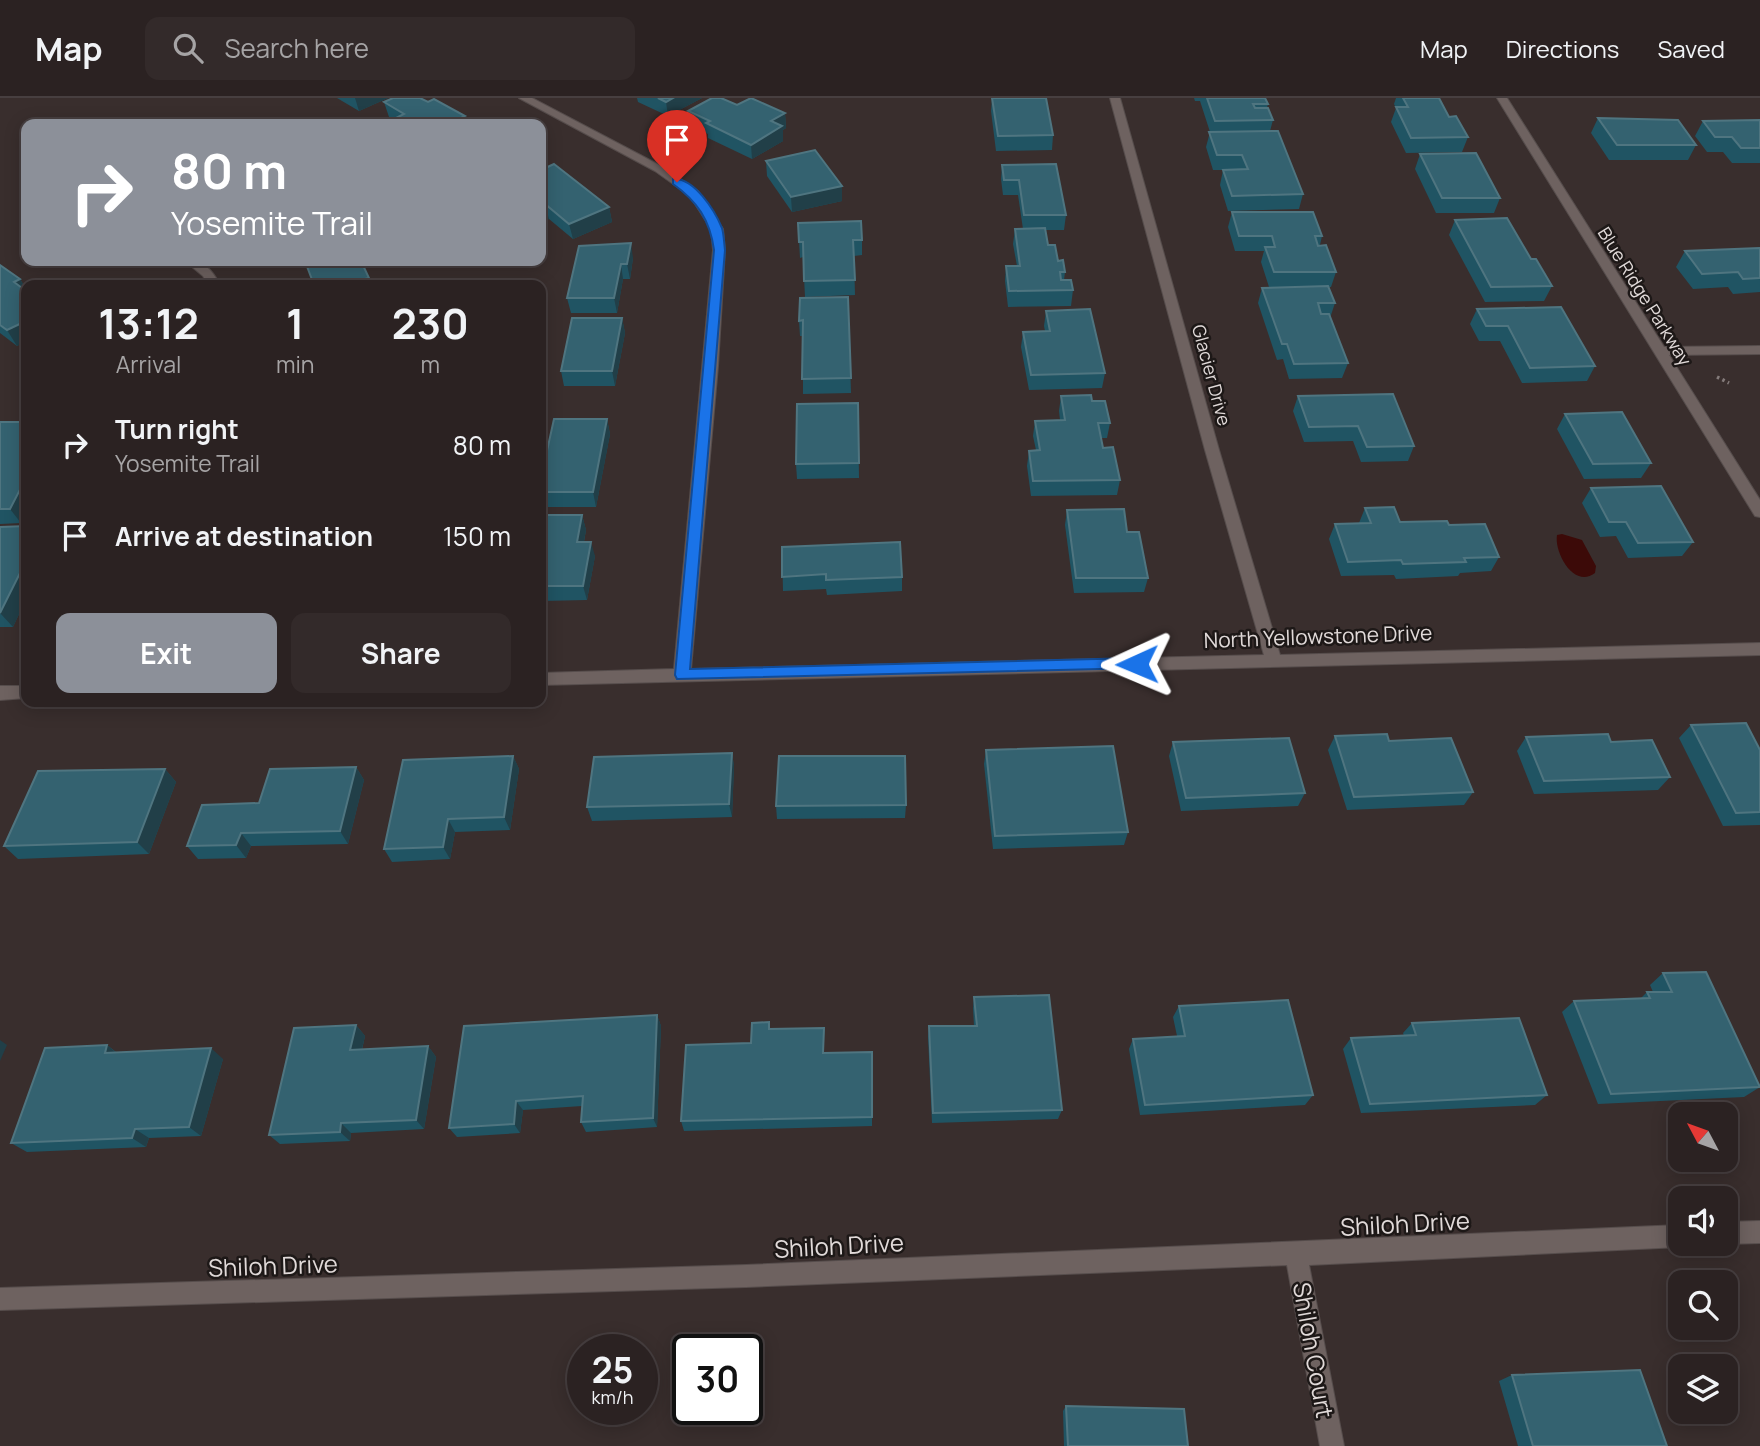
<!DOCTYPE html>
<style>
body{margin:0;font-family:Manrope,sans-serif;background:#332a2a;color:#f1f3f6;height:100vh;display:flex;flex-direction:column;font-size:26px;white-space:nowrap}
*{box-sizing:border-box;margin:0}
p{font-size:23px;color:#a6a4a5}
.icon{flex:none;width:38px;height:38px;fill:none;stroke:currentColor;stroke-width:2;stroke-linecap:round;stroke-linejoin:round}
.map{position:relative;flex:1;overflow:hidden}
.side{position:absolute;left:21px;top:182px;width:525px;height:427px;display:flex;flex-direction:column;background:#2b2222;border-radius:14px;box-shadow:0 4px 18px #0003,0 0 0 2px #473f40}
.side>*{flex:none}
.hud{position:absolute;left:21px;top:21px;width:525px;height:147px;border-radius:14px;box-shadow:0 4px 18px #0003,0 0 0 2px #473f40;background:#8c9099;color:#fff;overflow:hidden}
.needle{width:46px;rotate:311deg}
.buttons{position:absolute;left:1668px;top:1004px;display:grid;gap:14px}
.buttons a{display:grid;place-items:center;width:70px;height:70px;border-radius:14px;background:#2b2222;box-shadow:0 4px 18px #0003,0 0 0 2px #473f40;font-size:35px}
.speed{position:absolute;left:567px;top:1236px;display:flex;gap:14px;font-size:35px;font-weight:700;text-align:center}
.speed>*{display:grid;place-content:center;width:91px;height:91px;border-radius:50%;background:#2b2222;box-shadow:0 4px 18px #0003,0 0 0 2px #473f40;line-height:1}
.speed small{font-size:18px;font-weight:400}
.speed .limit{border:4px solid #111;border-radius:10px;background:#fff;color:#111}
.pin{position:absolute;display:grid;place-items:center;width:60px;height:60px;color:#fff;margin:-72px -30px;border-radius:50% 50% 50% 0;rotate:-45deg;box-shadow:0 0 7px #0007}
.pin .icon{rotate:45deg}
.me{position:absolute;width:77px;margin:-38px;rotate:269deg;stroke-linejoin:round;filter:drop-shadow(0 0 5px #0008)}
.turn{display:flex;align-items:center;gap:24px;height:147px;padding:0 35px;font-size:32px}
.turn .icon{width:91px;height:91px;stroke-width:2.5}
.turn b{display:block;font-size:49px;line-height:60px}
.eta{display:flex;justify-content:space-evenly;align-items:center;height:119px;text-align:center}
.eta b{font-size:42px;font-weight:700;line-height:49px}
.cta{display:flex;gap:14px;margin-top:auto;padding:14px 35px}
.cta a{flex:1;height:80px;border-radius:14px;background:#8c9099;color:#fff;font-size:28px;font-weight:700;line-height:80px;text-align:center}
.cta a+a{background:#332a2a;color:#f1f3f6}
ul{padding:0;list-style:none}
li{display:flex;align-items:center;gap:21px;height:91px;padding:0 35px}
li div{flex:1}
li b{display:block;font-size:26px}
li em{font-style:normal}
header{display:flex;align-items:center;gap:42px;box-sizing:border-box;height:98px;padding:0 35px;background:#2b2222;border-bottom:2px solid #473f40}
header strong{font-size:33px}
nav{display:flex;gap:38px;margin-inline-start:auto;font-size:24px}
.search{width:490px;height:63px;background:#332a2a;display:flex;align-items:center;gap:18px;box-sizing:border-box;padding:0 24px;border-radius:14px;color:#a6a4a5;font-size:26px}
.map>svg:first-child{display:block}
.water{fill:#3c0a08}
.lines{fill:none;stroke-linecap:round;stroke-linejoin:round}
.minor-casing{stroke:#564d4c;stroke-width:2}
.path{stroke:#847b7a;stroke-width:3.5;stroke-dasharray:2.5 3.5;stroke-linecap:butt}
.minor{fill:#6e6260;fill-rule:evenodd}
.wall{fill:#205463}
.shaded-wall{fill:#213f48}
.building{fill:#346270;stroke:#4f7580;stroke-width:2}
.route{fill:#1a73e8;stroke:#114b97;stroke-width:2}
.labels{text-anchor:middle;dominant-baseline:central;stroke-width:5;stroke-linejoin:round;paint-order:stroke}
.far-street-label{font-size:18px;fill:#e1dad9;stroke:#1d1817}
.street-label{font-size:21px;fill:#e1dad9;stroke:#1d1817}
.near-street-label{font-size:24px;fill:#e1dad9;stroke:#1d1817}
</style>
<header>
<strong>Map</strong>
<div class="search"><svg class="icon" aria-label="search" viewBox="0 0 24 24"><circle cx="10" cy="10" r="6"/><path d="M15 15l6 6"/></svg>Search here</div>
<nav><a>Map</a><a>Directions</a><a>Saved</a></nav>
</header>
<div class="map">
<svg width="1760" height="1348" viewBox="0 0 1760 1348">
<rect width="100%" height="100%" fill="#392e2d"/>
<path class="water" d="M1562,436L1582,442L1596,468L1595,475C1574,491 1554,455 1557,437Z"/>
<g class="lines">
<defs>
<g id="minor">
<polygon points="519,0 532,0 663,69 698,93 723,131 725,152 718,268 691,571 1264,557 1205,352 1110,0 1120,0 1219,352 1280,557 1760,545 1760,557 541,587 541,575 674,571 713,152 711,131 690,98 655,73"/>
<polygon points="1497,0 1507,0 1664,249 1760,248 1760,256 1669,257 1760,402 1760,419 1755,418"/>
<path d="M185,163C203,162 212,171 220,187H208L203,178Z"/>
<polygon points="0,588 26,588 26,600 0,602"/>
<polygon points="1760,1123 1760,1145 1726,1146 1726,1124"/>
<polygon points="1680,1127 1680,1146 1687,1146 1680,1149 1309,1167 1344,1348 1320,1348 1287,1167 746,1189 0,1212 0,1190 746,1167"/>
</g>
</defs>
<use href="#minor" class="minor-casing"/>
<polyline class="path" points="1717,279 1729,285"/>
<use href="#minor" class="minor"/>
</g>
<g class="wall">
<polygon points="337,0 388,0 359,13"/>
<polygon points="637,0 702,0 668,18 638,4"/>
<polygon points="992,0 1053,37 1052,52 996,53 991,13"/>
<polygon points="1194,0 1265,0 1268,6 1267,10 1273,22 1270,33 1303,96 1299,111 1228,113 1220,87 1223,72 1213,72 1206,49 1210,34 1200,3 1195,3"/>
<polygon points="1396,0 1439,0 1449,19 1468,39 1462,54 1406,55 1391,24 1396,10 1394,6"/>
<polygon points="384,4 428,4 465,18 467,26 396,26 395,23 389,19"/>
<polygon points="737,7 785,15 786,30 783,32 783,43 752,61 708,40 708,36 690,27 688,13"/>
<polygon points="1598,20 1696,47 1688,62 1609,62 1591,35"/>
<polygon points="1760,22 1760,65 1732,65 1723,54 1707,54 1695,38 1703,23"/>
<polygon points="1420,56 1500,100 1494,115 1436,115 1415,71"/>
<polygon points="766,63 842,88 842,103 792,114 767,78"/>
<polygon points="1002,67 1066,117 1064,132 1045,132 1048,147 1065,174 1064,182 1073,192 1071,208 1008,209 1005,183 1006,168 1017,168 1013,146 1015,131 1023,131 1018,97 1003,97 1001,81"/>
<polygon points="541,72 609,109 612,124 573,141 549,121 541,124"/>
<polygon points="1232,114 1322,138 1320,147 1336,174 1331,189 1329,189 1335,205 1330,220 1348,265 1342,280 1289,281 1283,261 1277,262 1258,205 1262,190 1269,189 1261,164 1264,153 1235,153 1228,129"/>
<polygon points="1455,122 1531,161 1552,188 1544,203 1485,204 1449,137"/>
<polygon points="798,125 862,142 862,157 854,158 855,197 805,199 803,159 800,160"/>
<polygon points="579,148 633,160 630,181 623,181 617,215 571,215 567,200"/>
<polygon points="1760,150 1760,194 1733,196 1728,189 1693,191 1676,169 1685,153"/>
<polygon points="0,167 20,181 26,191 26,243 17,248 0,235"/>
<polygon points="848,199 851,295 803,296 803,238 800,238 799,223"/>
<polygon points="1477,211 1595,268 1587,283 1522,285 1500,243 1479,243 1470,226"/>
<polygon points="1046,213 1105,275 1102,290 1029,292 1021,249 1023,234 1045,233 1044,228"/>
<polygon points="622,220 625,235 615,288 564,288 561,273"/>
<polygon points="1061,298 1092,303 1110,325 1107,340 1101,340 1103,350 1120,382 1117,397 1031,398 1027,368 1029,353 1036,352 1033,338 1035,323 1060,322 1059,313"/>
<polygon points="1298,298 1414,348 1408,363 1361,364 1353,343 1304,344 1293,313"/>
<polygon points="858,305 859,380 797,381 796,366"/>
<polygon points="1565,316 1651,365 1641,380 1584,381 1557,331"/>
<polygon points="607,321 610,336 596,409 542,409 541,405 541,380"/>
<polygon points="0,324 21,425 0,426"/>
<polygon points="1591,390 1693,444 1682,458 1628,460 1616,438 1600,439 1582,405"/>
<polygon points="1365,410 1400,424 1449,427 1499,459 1491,473 1460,475 1458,478 1396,481 1394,477 1341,478 1329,441 1335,426 1359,425"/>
<polygon points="1067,412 1127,434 1148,480 1144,494 1074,495 1065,427"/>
<polygon points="541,417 582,417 586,432 584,444 595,458 587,502 541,503"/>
<polygon points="26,428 26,501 13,529 0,529 0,429"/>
<polygon points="782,449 902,479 902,493 827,497 826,491 783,493"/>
<polygon points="1691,627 1760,652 1760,727 1723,728 1679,640"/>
<polygon points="1335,638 1389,643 1473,694 1464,707 1347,712 1328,652"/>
<polygon points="1526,639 1611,644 1670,679 1658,692 1534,696 1517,653"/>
<polygon points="1173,644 1305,695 1298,708 1181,713 1169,658"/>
<polygon points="986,652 1128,734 1124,747 993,751 984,666"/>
<polygon points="732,655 734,668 732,719 592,723 587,709"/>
<polygon points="513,658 519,671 510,732 455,734 450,761 392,764 384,751"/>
<polygon points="356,669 364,682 348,746 251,748 246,760 198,761 187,748 259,705"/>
<polygon points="165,671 176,684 149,756 18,761 4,748"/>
<polygon points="906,707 905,720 777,721 776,708"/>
<polygon points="1663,875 1760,989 1744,999 1598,1006 1562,914 1574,903 1641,900 1647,894 1653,894 1650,887"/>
<polygon points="974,899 1062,1012 1058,1021 932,1025 928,939 929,928 974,928 973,910"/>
<polygon points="1179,908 1313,997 1305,1007 1140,1017 1129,951 1133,941 1177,938 1173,919"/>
<polygon points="657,917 661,928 657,1029 586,1034 581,1024 582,1008 523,1012 520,1035 457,1039 449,1030"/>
<polygon points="769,924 770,931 824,930 824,955 872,954 872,1028 684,1033 681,1023"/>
<polygon points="1412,925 1547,997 1535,1007 1361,1015 1343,951 1351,940 1404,938 1403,935"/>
<polygon points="356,927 365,938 362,952 428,948 436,959 424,1031 351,1035 350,1043 280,1046 269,1037"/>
<polygon points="107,947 116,954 223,961 201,1038 149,1040 146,1049 27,1054 11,1045"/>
<polygon points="1512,1277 1667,1348 1518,1348 1499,1283"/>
<polygon points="1066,1308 1188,1348 1064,1348 1063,1313"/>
</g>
<g class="shaded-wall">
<polygon points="355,0 388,0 359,13"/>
<polygon points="673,0 702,0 668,18 666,4"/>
<polygon points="785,15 786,30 783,32 783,43 752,61 751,47 771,23"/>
<polygon points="465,18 467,26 449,26"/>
<polygon points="842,88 842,103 792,114 791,99"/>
<polygon points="545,106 549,121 541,124 541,108"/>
<polygon points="609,109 612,124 573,141 569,126"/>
<polygon points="631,145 633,160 630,181 627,166"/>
<polygon points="621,166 623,181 617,215 614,200"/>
<polygon points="369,180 371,187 367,187 365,181"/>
<polygon points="20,181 26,191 26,198 14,184"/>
<polygon points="622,220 625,235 615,288 612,273"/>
<polygon points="26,223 26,243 17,248 7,232"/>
<polygon points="607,321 610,336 596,409 593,394"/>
<polygon points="26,380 26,416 21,425 10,411"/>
<polygon points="582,417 586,432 581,458 577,444"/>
<polygon points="591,444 595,458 587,502 583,488"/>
<polygon points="26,463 26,501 13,529 0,515"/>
<polygon points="732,655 734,668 732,719 729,706"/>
<polygon points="513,658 519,671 510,732 504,719"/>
<polygon points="356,669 364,682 348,746 340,733"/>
<polygon points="165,671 176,684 149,756 137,744"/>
<polygon points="448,721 455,734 450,761 443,749"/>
<polygon points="241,735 251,748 246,760 236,747"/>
<polygon points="657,917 661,928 657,1029 653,1020"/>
<polygon points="356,927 365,938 359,963 350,952"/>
<polygon points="0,942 7,947 0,963"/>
<polygon points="107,947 120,958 105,955"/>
<polygon points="428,948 436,959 424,1031 416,1022"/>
<polygon points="211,950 223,961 201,1038 189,1029"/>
<polygon points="516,1003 523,1012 520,1035 514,1026"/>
<polygon points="341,1025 351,1035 350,1043 340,1034"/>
<polygon points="135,1031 149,1040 146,1049 132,1040"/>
</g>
<g class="building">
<polygon points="393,0 420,0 428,4 434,1 465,18 449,26 423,26 418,24 413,26 404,26 394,21 404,16 384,4"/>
<polygon points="658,0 673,0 666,4"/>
<polygon points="712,0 721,0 737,7 751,0 785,15 771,23 782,28 751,47 706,25 710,23 688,13"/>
<polygon points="992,0 1046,0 1053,37 998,38"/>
<polygon points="1207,0 1265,0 1268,6 1253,6 1255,10 1268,10 1273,22 1215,23"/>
<polygon points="1403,0 1439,0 1449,19 1456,18 1468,39 1411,40 1396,9 1408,9"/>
<polygon points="1598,20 1678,22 1696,47 1617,47"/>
<polygon points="1760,22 1760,50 1741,50 1732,39 1715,39 1703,23"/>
<polygon points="1278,33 1303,96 1232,98 1223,72 1248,71 1242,57 1217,57 1209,34"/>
<polygon points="815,52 842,88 791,99 766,63"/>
<polygon points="1476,55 1500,100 1442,100 1420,56"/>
<polygon points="554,66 609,109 569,126 545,106 541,108 541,72"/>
<polygon points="1056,66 1066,117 1024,117 1019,82 1004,82 1002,67"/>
<polygon points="1232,114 1313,114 1322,138 1315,138 1318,148 1326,147 1336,174 1274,174 1265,149 1275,149 1272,138 1239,138"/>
<polygon points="1507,120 1531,161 1536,161 1552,188 1491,189 1455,122"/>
<polygon points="861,123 862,142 853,142 855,182 804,183 803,144 799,144 798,125"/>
<polygon points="1045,130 1048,147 1055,147 1058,163 1063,162 1065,174 1060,174 1061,182 1071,182 1073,192 1009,193 1006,168 1020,168 1015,131"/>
<polygon points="631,145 627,166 621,166 614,200 567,200 579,148"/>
<polygon points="1760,150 1760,180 1743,181 1738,174 1702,176 1685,153"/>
<polygon points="305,163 361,163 369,180 365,181 367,187 314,187"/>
<polygon points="0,167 20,181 14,184 26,193 26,223 7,232 0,227"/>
<polygon points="388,183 390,187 373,187"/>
<polygon points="1328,188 1335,205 1318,205 1321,216 1329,216 1348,265 1294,266 1287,246 1282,246 1262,190"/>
<polygon points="848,199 851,280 802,281 803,222 799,223 800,200"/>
<polygon points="1561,209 1595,268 1530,270 1508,228 1486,228 1477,211"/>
<polygon points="1090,211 1105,275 1031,277 1023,234 1050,233 1046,213"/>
<polygon points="572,220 622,220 612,273 561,273"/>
<polygon points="1393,296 1414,348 1367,349 1358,328 1309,329 1298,298"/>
<polygon points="1091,297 1092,303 1105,303 1110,325 1098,325 1103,350 1113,349 1120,382 1033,383 1029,353 1040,352 1035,323 1065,322 1061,298"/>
<polygon points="858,305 859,365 796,366 797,306"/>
<polygon points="1622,314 1651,365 1593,366 1565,316"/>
<polygon points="554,321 607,321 593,394 541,394 541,380"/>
<polygon points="0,324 26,324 26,363 23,369 26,369 26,380 10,411 0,411"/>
<polygon points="1661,388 1693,444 1638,445 1626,424 1609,424 1591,390"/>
<polygon points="1394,409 1400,424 1447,423 1449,427 1485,426 1499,459 1464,460 1466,464 1403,466 1401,462 1348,464 1335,426 1371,425 1365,410"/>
<polygon points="1124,411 1127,434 1139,434 1148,480 1076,480 1067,412"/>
<polygon points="541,417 582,417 577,444 591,444 583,488 541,488"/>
<polygon points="26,428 26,463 0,515 0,429"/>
<polygon points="900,444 902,479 826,482 826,476 782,479 782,449"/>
<polygon points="1746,625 1760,652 1760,714 1736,715 1691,627"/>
<polygon points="1387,636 1389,643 1451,640 1473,694 1354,699 1335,638"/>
<polygon points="1608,636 1611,644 1652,642 1670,679 1544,683 1526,639"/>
<polygon points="1289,640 1305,695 1186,700 1173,644"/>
<polygon points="1113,648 1128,734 995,738 986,652"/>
<polygon points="732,655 729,706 587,709 594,659"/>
<polygon points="513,658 504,719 448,721 443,749 384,751 403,662"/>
<polygon points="779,658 905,658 906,707 776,708"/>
<polygon points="356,669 340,733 241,735 236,747 187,748 202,707 259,705 270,671"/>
<polygon points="165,671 137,744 4,748 38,673"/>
<polygon points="1706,874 1760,989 1611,996 1574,903 1650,900 1647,894 1672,894 1663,875"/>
<polygon points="1049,897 1062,1012 933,1015 929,928 977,928 974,899"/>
<polygon points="1288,902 1313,997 1145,1007 1133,941 1185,938 1179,908"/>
<polygon points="657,917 653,1020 581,1024 583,998 516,1003 514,1026 449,1030 464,928"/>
<polygon points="1519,920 1547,997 1370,1006 1351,940 1416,937 1412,925"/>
<polygon points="769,924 769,931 824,930 823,955 872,954 872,1019 681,1023 686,947 751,945 752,925"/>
<polygon points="356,927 350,952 428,948 416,1022 341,1025 340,1034 269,1037 294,930"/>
<polygon points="107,947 105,955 211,950 189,1029 135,1031 132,1040 11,1045 45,950"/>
<polygon points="1640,1272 1667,1348 1533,1348 1512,1277"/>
<polygon points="1066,1308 1184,1311 1188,1348 1068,1348"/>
</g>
<path class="route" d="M673,81C694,79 715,113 722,130C724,137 724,145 725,152L690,571L1137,560L1142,562L1144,566L1142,570L677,581L675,577L714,152C710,122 697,103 673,86Z"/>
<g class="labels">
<g class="far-street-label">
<text transform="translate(1645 198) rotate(58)">Blue Ridge Parkway</text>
<text transform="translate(1212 277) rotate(75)">Glacier Drive</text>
</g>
<g class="street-label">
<text transform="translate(1318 538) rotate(-2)">North Yellowstone Drive</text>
</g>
<g class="near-street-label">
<text transform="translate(1405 1125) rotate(-3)">Shiloh Drive</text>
<text transform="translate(839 1147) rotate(-3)">Shiloh Drive</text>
<text transform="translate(273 1167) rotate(-2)">Shiloh Drive</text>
<text transform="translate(1314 1252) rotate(80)">Shiloh Court</text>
</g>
</g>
</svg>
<div class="buttons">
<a><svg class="needle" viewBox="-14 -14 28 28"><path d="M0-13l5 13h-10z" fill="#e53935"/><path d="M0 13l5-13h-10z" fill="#a6a4a5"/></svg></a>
<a><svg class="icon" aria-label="sound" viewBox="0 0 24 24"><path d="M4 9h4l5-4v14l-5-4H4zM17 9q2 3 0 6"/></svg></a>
<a><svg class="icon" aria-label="search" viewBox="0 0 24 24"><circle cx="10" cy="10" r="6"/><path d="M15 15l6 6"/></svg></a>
<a><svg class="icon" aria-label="layers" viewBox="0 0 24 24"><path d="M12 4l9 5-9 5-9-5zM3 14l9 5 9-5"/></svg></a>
</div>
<div class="speed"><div>25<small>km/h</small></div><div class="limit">30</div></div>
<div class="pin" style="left:677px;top:84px;background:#d93025"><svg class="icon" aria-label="arrive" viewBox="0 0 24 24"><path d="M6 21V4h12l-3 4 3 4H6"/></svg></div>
<svg class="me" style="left:1137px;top:566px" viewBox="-20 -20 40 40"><path d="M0-17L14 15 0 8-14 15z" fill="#1a73e8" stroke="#fff" stroke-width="4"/></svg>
<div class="hud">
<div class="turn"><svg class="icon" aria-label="right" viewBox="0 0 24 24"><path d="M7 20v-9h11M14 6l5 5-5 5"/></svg><div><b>80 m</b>Yosemite Trail</div></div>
</div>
<section class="side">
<div class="eta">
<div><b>13:12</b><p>Arrival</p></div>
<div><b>1</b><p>min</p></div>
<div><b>230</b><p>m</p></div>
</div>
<ul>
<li><svg class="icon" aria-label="right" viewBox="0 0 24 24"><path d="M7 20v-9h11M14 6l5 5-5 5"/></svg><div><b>Turn right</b><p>Yosemite Trail</p></div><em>80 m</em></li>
<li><svg class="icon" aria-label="arrive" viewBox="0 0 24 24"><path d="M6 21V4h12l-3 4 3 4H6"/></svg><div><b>Arrive at destination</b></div><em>150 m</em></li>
</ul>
<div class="cta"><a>Exit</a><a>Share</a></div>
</section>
</div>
